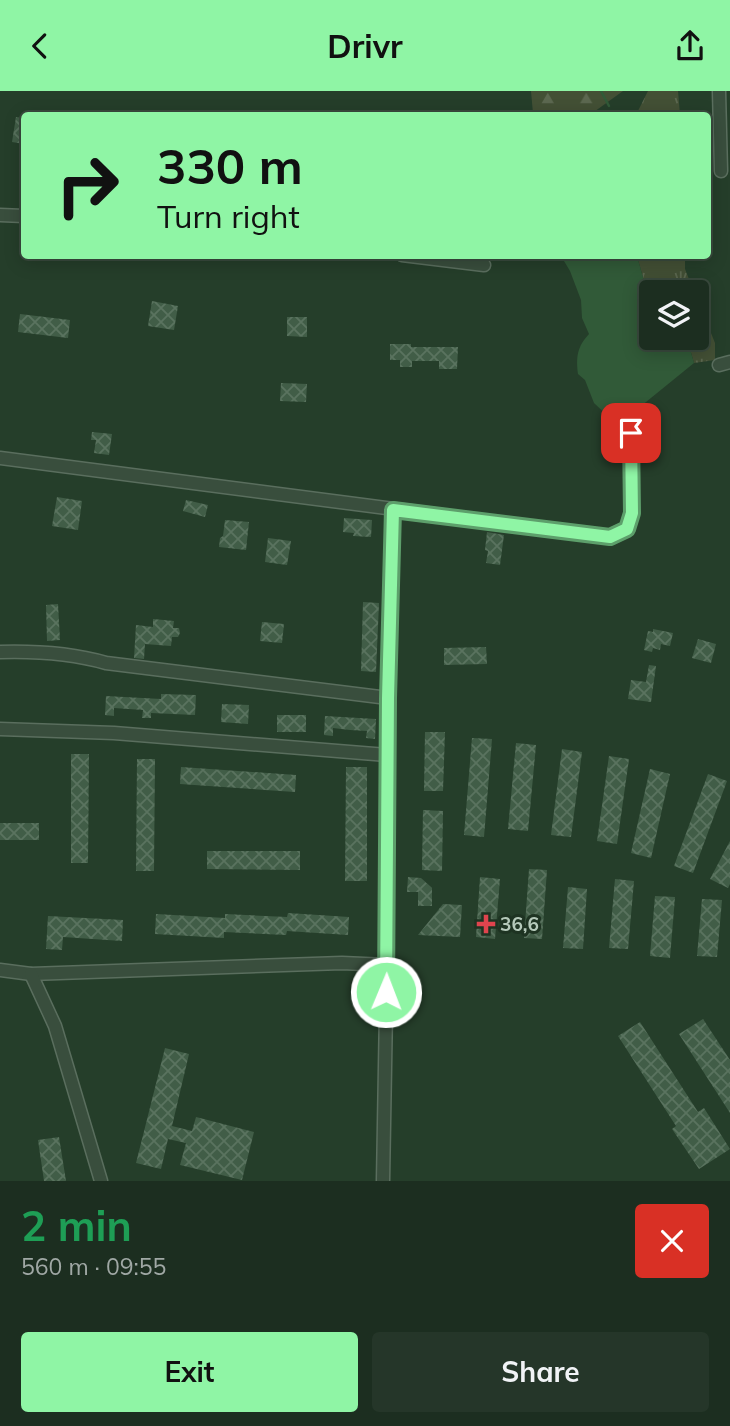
<!DOCTYPE html>
<meta charset="utf-8">
<style>
body{margin:0;font-family:Mulish,sans-serif;background:#253629;color:#f1f3f6;height:100vh;display:flex;flex-direction:column;font-size:26px;white-space:nowrap}
*{box-sizing:border-box;margin:0}
p{font-size:23px;color:#a0a8a5}
.icon{flex:none;width:38px;height:38px;fill:none;stroke:currentColor;stroke-width:2;stroke-linecap:round;stroke-linejoin:round}
.map{position:relative;height:1090px;overflow:hidden}
.drawer{display:flex;flex-direction:column;background:#1c2e20;flex:1}
.drawer>*{flex:none}
.hud{position:absolute;left:21px;top:21px;width:690px;height:147px;border-radius:7px;box-shadow:0 4px 18px #0003,0 0 0 2px #3a4a3e;background:#8ff5a5;color:#111;overflow:hidden}
.buttons{position:absolute;left:639px;top:189px;display:grid;gap:14px}
.buttons a{display:grid;place-items:center;width:70px;height:70px;border-radius:7px;background:#1c2e20;box-shadow:0 4px 18px #0003,0 0 0 2px #3a4a3e;font-size:35px}
.pin{position:absolute;display:grid;place-items:center;width:60px;height:60px;color:#fff;margin:-30px;border-radius:14px;box-shadow:0 4px 10px #0006}
.me{position:absolute;width:77px;margin:-38px;rotate:1deg;stroke-linejoin:round;filter:drop-shadow(0 0 5px #0008)}
.turn{display:flex;align-items:center;gap:24px;height:147px;padding:0 21px;font-size:32px}
.turn .icon{width:91px;height:91px;stroke-width:2.5}
.turn b{display:block;font-size:49px;line-height:60px}
.round{display:grid;place-items:center;flex:none;width:74px;height:74px;border-radius:7px;background:#253629}
.overview{display:flex;align-items:center;justify-content:space-between;height:119px;padding:0 21px}
h1{font-size:42px;font-weight:700;line-height:52px;color:#1e9e55}
.action{display:flex;gap:14px;margin-top:auto;padding:14px 21px}
.action a{flex:1;height:80px;border-radius:7px;background:#8ff5a5;color:#111;font-size:28px;font-weight:700;line-height:80px;text-align:center}
.action a+a{background:#253629;color:#f1f3f6}
header{display:flex;justify-content:space-between;align-items:center;height:91px;padding:0 21px;background:#8ff5a5;color:#111;font-size:32px;font-weight:700}
.map>svg:first-child{display:block}
.forest{fill:url(#forest-firs)}
.park{fill:url(#park-tufts)}
.water{fill:#315a38}
.lines{fill:none;stroke-linecap:round;stroke-linejoin:round}
.stream{stroke:#315a38;stroke-width:2.5}
.building{fill:url(#building-cross-hatch)}
.street-casing{stroke:#5a6e5e;stroke-width:15}
.street{stroke:#394e3d;stroke-width:12}
.route-casing{stroke:#5d9f6b;stroke-width:18}
.route{stroke:#8ff5a5;stroke-width:12}
.health-dot{fill:#e0444e;stroke:#1e3322;stroke-width:2.5}
.labels{text-anchor:middle;dominant-baseline:central;stroke-width:6;stroke-linejoin:round;paint-order:stroke}
.poi-label{font-size:19px;font-weight:bold;fill:#b5c9ba;stroke:#1e3322;text-anchor:start}
</style>
<header><svg class="icon" aria-label="back" viewBox="0 0 24 24"><path d="M15 5l-7 7 7 7"/></svg>Drivr<svg class="icon" aria-label="share" viewBox="0 0 24 24"><path d="M12 15V3M7 8l5-5 5 5M5 13v7h14v-7"/></svg></header>
<div class="map">
<svg width="730" height="1090" viewBox="0 0 730 1090">
<defs>
<pattern id="forest-firs" width="22" height="20" patternUnits="userSpaceOnUse" patternTransform="scale(1.75)"><rect width="22" height="20" fill="#435035"/><path d="M5 1l3.5 6h-7zM16 11l3.5 6h-7z" fill="#5c6850"/></pattern>
<pattern id="park-tufts" width="24" height="20" patternUnits="userSpaceOnUse" patternTransform="scale(1.75)"><rect width="24" height="20" fill="#435035"/><path d="M3 7l-1-3M5 7V3M7 7l1-3M15 17l-1-3M17 17v-4M19 17l1-3" fill="none" stroke="#5c6850"/></pattern>
<pattern id="building-cross-hatch" width="8" height="8" patternUnits="userSpaceOnUse" patternTransform="scale(1.75)"><rect width="8" height="8" fill="#415d47"/><path d="M0 0l8 8M0 8l8-8" fill="none" stroke="#5a735f"/></pattern>
</defs>
<rect width="100%" height="100%" fill="#253e2a"/>
<polygon class="forest" points="531,0 623,0 591,23 533,22"/>
<g class="park">
<polygon points="648,0 678,0 680,24 636,24"/>
<polygon points="637,165 685,165 685,178 694,201 651,201 651,204 644,190"/>
<polygon points="697,207 715,252 715,269 694,272 688,251 683,247 696,247"/>
</g>
<path class="water" d="M561,165H637L644,190L651,204V247H683L688,251L694,272L630,324L611,328L594,312L585,289L578,283C576,266 577,256 589,243L582,227L581,209L570,180Z"/>
<g class="lines">
<polyline class="stream" points="601,0 609,15"/>
</g>
<g class="building">
<polygon points="16,26 24,27 24,53 12,51"/>
<polygon points="152,210 178,215 174,239 148,235"/>
<polygon points="20,223 70,229 68,247 18,241"/>
<polygon points="287,226 307,226 307,246 287,245"/>
<polygon points="390,253 411,253 411,256 458,256 457,278 439,278 439,270 412,270 412,276 400,276 400,269 390,269"/>
<polygon points="281,292 307,293 306,311 280,310"/>
<polygon points="92,341 112,343 109,364 94,362 96,349 91,349"/>
<polygon points="57,406 82,410 78,439 52,435"/>
<polygon points="186,409 208,414 205,426 183,420"/>
<polygon points="344,427 372,429 371,446 353,445 354,442 343,441"/>
<polygon points="225,429 249,431 246,459 219,456 220,447 223,445"/>
<polygon points="487,441 504,444 500,474 486,472 488,460 485,459"/>
<polygon points="268,447 291,450 287,474 265,471"/>
<polygon points="363,511 379,512 376,581 361,580"/>
<polygon points="58,513 60,549 47,550 46,514"/>
<polygon points="153,528 174,530 173,537 179,537 180,542 178,546 172,546 171,555 145,553 144,568 134,567 136,534 153,536"/>
<polygon points="262,531 284,533 282,552 260,550"/>
<polygon points="653,538 673,542 670,555 661,553 660,559 653,557 652,561 644,559 648,540 653,541"/>
<polygon points="698,548 716,553 711,572 692,567"/>
<polygon points="486,556 487,573 444,574 444,557"/>
<polygon points="649,574 656,575 651,611 628,608 631,589 646,591"/>
<polygon points="161,603 196,604 195,624 151,622 151,627 142,627 143,619 114,617 114,625 105,624 106,605 161,608"/>
<polygon points="222,613 249,614 248,633 221,631"/>
<rect x="277" y="624" width="29" height="17"/>
<polygon points="325,625 376,628 375,648 366,647 367,640 350,639 333,637 333,645 324,644"/>
<polygon points="425,641 445,641 443,700 424,700"/>
<polygon points="472,647 492,648 484,746 464,744"/>
<polygon points="516,652 536,654 528,740 508,738"/>
<polygon points="562,658 582,661 571,746 551,744"/>
<polygon points="71,663 89,663 88,772 71,772"/>
<polygon points="609,665 629,668 617,753 597,750"/>
<polygon points="137,668 155,668 154,780 136,780"/>
<polygon points="181,676 296,684 295,701 180,693"/>
<polygon points="346,676 367,676 367,790 345,790"/>
<polygon points="650,678 670,683 651,767 631,762"/>
<polygon points="708,683 727,690 693,782 674,775"/>
<polygon points="423,719 443,720 442,780 422,779"/>
<rect x="0" y="732" width="39" height="17"/>
<polygon points="730,750 730,793 728,797 710,788"/>
<polygon points="207,760 300,760 300,779 207,778"/>
<polygon points="529,778 547,779 542,848 524,847"/>
<polygon points="408,786 421,787 432,797 432,815 418,815 418,801 407,801"/>
<polygon points="480,786 500,788 495,848 476,846"/>
<polygon points="615,788 634,790 628,858 609,857"/>
<polygon points="568,796 587,798 583,858 563,857"/>
<polygon points="655,805 675,806 670,867 650,865"/>
<polygon points="702,808 722,809 717,866 697,865"/>
<polygon points="443,813 462,814 460,846 418,844"/>
<polygon points="288,822 349,826 348,844 287,840 286,844 224,841 224,847 155,843 156,823 225,827 225,823 287,826"/>
<polygon points="48,825 123,829 122,850 63,846 62,859 46,858"/>
<polygon points="703,928 730,969 730,1022 679,943"/>
<polygon points="640,931 698,1021 704,1017 730,1058 699,1078 672,1038 676,1035 618,945"/>
<polygon points="165,957 189,963 172,1035 192,1040 196,1026 254,1041 242,1089 180,1074 186,1052 168,1048 161,1078 136,1072"/>
<polygon points="59,1046 66,1090 44,1090 38,1049"/>
</g>
<g class="lines">
<defs>
<g id="street">
<polyline points="719,0 721,80"/>
<polyline points="0,124 24,125"/>
<polyline points="402,164 484,174"/>
<polyline points="719,274 730,271"/>
<polyline points="0,367 610,446 627,438 632,422 631,342"/>
<path d="M0,561C36,560 71,562 106,572L388,607"/>
<polyline points="0,638 114,642 387,664"/>
<polyline points="0,879 31,883 342,872 387,874"/>
<polyline points="31,883 55,935 101,1090"/>
<polyline points="383,1090 387,862 388,607 393,419"/>
</g>
</defs>
<use href="#street" class="street-casing"/>
<use href="#street" class="street"/>
</g>
<g class="lines">
<defs>
<polyline id="route" points="386,901 388,607 393,419 610,446 627,438 632,422 631,342"/>
</defs>
<use href="#route" class="route-casing"/>
<use href="#route" class="route"/>
</g>
<path class="health-dot" d="M482.5 822.5h7v7h7v7h-7v7h-7v-7h-7v-7h7z"/>
<g class="labels">
<g class="poi-label">
<text x="500" y="833">36,6</text>
</g>
</g>
</svg>
<div class="buttons">
<a><svg class="icon" aria-label="layers" viewBox="0 0 24 24"><path d="M12 4l9 5-9 5-9-5zM3 14l9 5 9-5"/></svg></a>
</div>
<div class="pin" style="left:631px;top:342px;background:#d93025"><svg class="icon" aria-label="arrive" viewBox="0 0 24 24"><path d="M6 21V4h12l-3 4 3 4H6"/></svg></div>
<svg class="me" style="left:386px;top:901px" viewBox="-20 -20 40 40"><circle r="17" fill="#8ff5a5" stroke="#fff" stroke-width="3"/><path d="M0-11L8 9 0 5-8 9z" fill="#fff"/></svg>
<div class="hud">
<div class="turn"><svg class="icon" aria-label="right" viewBox="0 0 24 24"><path d="M7 20v-9h11M14 6l5 5-5 5"/></svg><div><b>330 m</b>Turn right</div></div>
</div>
</div>
<section class="drawer">
<div class="overview"><div><h1>2 min</h1><p>560 m · 09:55</p></div><a class="round" style="background:#d93025;color:#fff"><svg class="icon" aria-label="close" viewBox="0 0 24 24"><path d="M6 6l12 12M18 6L6 18"/></svg></a></div>
<div class="action"><a>Exit</a><a>Share</a></div>
</section>
